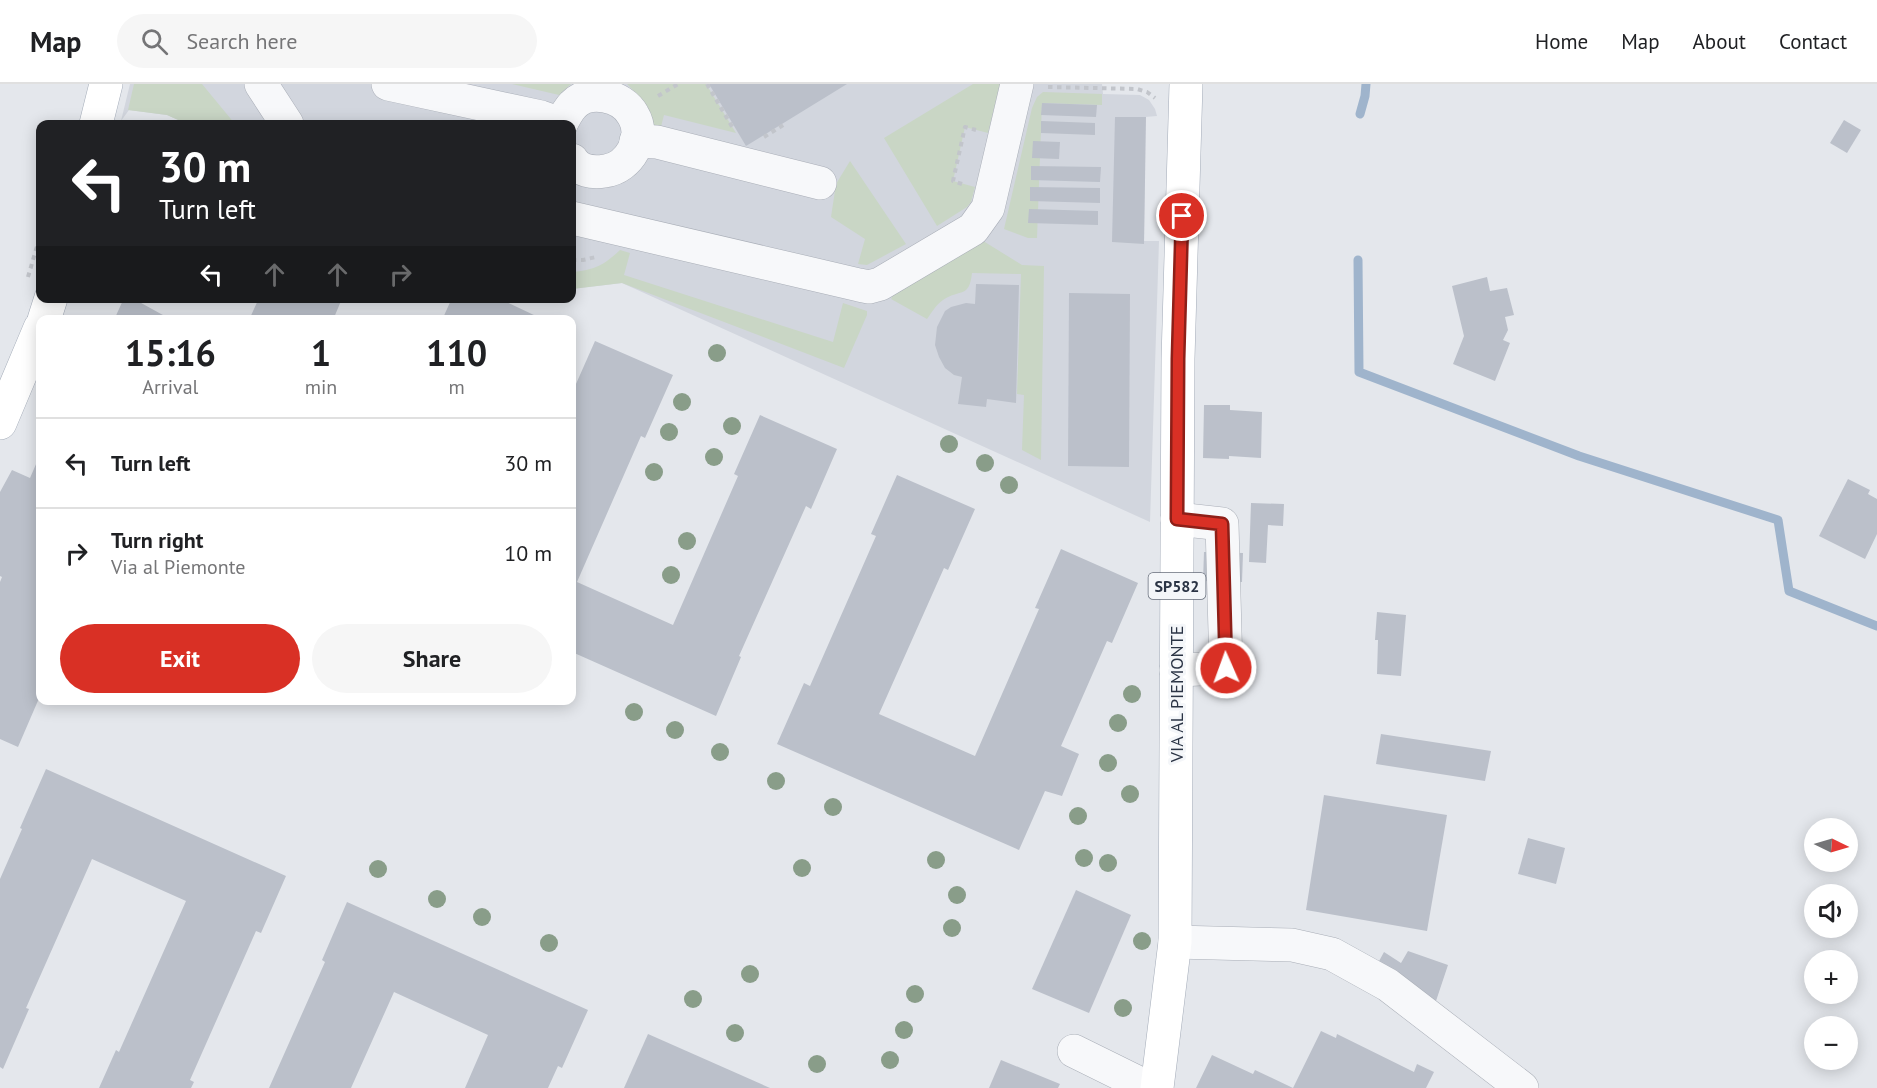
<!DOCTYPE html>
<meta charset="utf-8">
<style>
body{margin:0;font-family:"PT Sans",sans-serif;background:#f6f6f6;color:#202124;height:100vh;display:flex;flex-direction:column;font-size:22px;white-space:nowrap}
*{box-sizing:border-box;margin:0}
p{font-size:20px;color:#757577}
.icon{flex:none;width:33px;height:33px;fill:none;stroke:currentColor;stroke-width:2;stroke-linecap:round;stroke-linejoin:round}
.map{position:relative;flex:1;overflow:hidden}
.sheet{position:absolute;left:36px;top:231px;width:540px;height:390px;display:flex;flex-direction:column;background:#fff;border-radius:12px;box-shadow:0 3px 15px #0003}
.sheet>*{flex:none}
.banner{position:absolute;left:36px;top:36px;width:540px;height:183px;border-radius:12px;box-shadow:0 3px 15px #0003;background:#202124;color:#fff;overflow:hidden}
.needle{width:39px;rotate:95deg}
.controls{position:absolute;left:1804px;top:734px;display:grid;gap:12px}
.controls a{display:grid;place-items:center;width:54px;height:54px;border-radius:50%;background:#fff;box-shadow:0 3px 15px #0003;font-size:30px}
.pin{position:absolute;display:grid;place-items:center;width:51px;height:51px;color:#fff;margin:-26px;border:3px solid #fff;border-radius:50%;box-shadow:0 2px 6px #0007}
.me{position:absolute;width:66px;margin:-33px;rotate:358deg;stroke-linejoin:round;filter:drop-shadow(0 0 4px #0008)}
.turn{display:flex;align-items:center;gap:21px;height:126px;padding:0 24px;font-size:27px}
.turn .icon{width:78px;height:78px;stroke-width:2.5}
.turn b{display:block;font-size:42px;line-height:51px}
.lanes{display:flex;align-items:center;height:57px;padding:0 24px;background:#0003;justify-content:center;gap:30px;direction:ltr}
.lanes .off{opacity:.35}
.eta{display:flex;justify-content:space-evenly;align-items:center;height:102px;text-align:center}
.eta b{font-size:36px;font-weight:700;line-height:42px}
.button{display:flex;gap:12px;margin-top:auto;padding:12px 24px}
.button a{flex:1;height:69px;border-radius:36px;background:#d93025;color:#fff;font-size:24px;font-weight:700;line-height:69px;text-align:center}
.button a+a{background:#f6f6f6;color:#202124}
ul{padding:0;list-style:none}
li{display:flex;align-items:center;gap:18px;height:90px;padding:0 24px;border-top:2px solid #e0e0e0}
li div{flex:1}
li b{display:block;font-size:22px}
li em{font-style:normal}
header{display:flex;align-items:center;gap:36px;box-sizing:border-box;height:84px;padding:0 30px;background:#fff;border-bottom:2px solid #e0e0e0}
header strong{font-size:28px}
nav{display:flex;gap:33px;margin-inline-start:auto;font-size:21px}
.search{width:420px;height:54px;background:#f6f6f6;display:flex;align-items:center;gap:15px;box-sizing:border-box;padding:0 21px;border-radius:33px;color:#757577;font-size:22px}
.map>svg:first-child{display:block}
.built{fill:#d2d6de}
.green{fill:#c9d6c5}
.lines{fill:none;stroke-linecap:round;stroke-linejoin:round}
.stream{stroke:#9fb4cc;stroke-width:9}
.building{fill:#bbc0ca}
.minor-casing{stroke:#a9aeb7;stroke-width:34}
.major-casing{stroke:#a3abb8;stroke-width:34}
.path{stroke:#c2c5cb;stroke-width:4;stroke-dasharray:4.5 4.5;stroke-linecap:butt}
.minor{stroke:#f7f8fa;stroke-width:33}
.major{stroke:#fff;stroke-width:33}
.tree{fill:#899d89}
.route-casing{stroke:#8d1f18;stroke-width:15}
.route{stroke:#d93025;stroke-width:10}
.labels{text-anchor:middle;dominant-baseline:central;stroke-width:6;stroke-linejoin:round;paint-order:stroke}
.shield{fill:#f4f6f9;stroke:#676e7b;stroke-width:1.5}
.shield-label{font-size:16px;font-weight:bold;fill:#2b3445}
.street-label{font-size:18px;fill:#2b3445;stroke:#f4f6f9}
</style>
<header>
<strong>Map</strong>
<div class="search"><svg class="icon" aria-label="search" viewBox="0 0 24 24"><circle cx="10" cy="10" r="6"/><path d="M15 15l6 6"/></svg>Search here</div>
<nav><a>Home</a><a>Map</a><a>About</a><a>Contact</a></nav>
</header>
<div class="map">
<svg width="1877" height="1004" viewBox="0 0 1877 1004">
<rect width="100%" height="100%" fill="#e4e7ec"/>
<polygon class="built" points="130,0 1102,0 1103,10 1140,11 1149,16 1155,25 1157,32 1145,33 1144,157 1159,157 1150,438 622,199 572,205 572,40 188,40 167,31 129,26 121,37"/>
<g class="green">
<polygon points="134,0 202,0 235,40 187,40 167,31 128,26"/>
<polygon points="512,0 571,0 559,11"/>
<path d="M627,0H706L736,49L664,31L657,58C649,31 648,20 627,0Z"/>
<polygon points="973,0 1000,0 988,49 965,43 953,97 975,103 971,118 967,123 937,142 884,54"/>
<polygon points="1043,8 1102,10 1102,21 1042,19 1037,154 1028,154 1004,145 1032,24 1037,13"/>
<polygon points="850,77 906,160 867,181 858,180 865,155 831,133 836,100"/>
<path d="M980,155L1022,181L1044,182L1041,376L1022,366L1024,311L1017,310L1021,190L972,189C969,215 961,204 943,216C936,221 932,228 927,235L891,215L896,204Z"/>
<path d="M620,166L630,169L624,191L833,258L843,219L867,227V231L844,284L622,199L572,205V188C594,186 603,182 620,166Z"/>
</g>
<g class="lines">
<g class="stream">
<polyline points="1360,30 1365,12 1366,0"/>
<polyline points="1358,176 1359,288 1579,372 1778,436 1789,507 1877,542"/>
</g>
</g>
<g class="building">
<polygon points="709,0 847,0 746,62"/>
<polygon points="1042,19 1097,21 1096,33 1041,31"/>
<polygon points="1115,33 1146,33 1144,160 1112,158"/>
<polygon points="1844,36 1861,46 1847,69 1830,59"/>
<polygon points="1041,37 1095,39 1095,51 1041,49"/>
<polygon points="1033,57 1060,58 1059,75 1032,74"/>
<polygon points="1031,82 1101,83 1100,98 1031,96"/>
<polygon points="1030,103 1100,104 1100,119 1030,117"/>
<polygon points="1029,125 1098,127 1098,141 1028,139"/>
<polygon points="1487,193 1490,207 1507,204 1514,231 1505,233 1508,246 1503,256 1510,259 1495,297 1453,280 1464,252 1452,202"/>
<polygon points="976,200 1019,201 1016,319 987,315 986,323 958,320 962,293 954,291 945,284 939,273 935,261 937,243 945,227 951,223 966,219 975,220"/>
<polygon points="1069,209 1130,210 1129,383 1068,382"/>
<polygon points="124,214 132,214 172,236 114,236"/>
<polygon points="259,214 347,214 345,218 341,217 333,236 249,236"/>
<polygon points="452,214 498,214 536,232 534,236 442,236"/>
<polygon points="595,257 673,291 645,354 641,352 577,498 673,541 738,392 734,390 760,331 837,365 811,425 806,422 739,572 741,573 716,632 572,568 572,322 573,319 572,309"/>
<polygon points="1204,321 1230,321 1230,326 1262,328 1261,374 1229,372 1229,375 1203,374"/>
<polygon points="40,371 40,612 18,663 0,655 0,498 2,493 0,492 0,408 12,386 30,394"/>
<polygon points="897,391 975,425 948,486 944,484 879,630 975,672 1039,525 1035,524 1061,465 1138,499 1112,559 1107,557 1061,662 1079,670 1062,712 1045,707 1019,766 777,660 804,599 810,602 876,452 871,450"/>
<polygon points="1848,395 1870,406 1868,410 1877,415 1877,450 1865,475 1819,452"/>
<polygon points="1251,419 1284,420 1283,442 1268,441 1266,479 1249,478"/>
<polygon points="1204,468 1243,469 1242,498 1203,497"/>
<polygon points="1377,528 1406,531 1401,592 1377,590 1378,556 1375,556"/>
<polygon points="1381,650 1491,667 1485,697 1376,680"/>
<polygon points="46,685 286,792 261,849 256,847 190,996 194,998 191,1004 99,1004 116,966 119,968 186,817 92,775 26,924 29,925 3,985 0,983 0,795 22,745 20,744"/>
<polygon points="1324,711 1447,731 1427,847 1306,826"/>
<polygon points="1528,754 1565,764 1556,800 1518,790"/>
<polygon points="1076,806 1131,831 1089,929 1032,905"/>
<polygon points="347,818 588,926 562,984 558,982 548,1004 465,1004 488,951 394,908 351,1004 269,1004 325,878 322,876"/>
<polygon points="1408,867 1448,881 1436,917 1378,879 1384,868 1401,879"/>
<polygon points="1321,947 1336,954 1337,950 1414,988 1417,980 1434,988 1426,1004 1196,1004 1212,971 1253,990 1255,986 1293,1004"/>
<polygon points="648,950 770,1004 624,1004"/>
<polygon points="1001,976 1060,1000 1058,1004 989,1004"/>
</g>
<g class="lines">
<defs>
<g id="minor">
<polyline points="261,0 287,40"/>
<polyline points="388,0 541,33 561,40"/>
<path d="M561,40C564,34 568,26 573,21C589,4 622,11 633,31C647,54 629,84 605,87C592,89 579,87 572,76"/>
<polyline points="636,57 657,58 820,99"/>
<polyline points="572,134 859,201 869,203 880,200 973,145 988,124 1017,0"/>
<polyline points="1176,586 1226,584 1222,440 1177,435"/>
<polyline points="1175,858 1292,861 1332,870 1388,901 1522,1004"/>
<polyline points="1074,967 1149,1004"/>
</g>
<g id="major">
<polyline points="96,40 106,0"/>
<polyline points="44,236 51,214"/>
<polyline points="0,339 40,244"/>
<polyline points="1157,1004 1175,858 1178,275 1186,0"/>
</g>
</defs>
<use href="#minor" class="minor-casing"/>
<use href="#major" class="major-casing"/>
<g class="path">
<polyline points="707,0 734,46"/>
<polyline points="1048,3 1137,5 1147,8 1155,14"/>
<polyline points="658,12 678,0"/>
<polyline points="764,53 785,40"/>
<polyline points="962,100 953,97 965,43 976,46"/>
<polyline points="572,176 583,176 596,173"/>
<polyline points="38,187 40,177"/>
<polyline points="28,193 40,152"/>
</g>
<use href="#minor" class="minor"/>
<use href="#major" class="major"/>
</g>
<g class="tree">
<circle cx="717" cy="269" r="9"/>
<circle cx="682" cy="318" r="9"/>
<circle cx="732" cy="342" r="9"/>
<circle cx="669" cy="348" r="9"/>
<circle cx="949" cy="360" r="9"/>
<circle cx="714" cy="373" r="9"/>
<circle cx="985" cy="379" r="9"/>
<circle cx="654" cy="388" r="9"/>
<circle cx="1009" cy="401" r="9"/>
<circle cx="687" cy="457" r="9"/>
<circle cx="671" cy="491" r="9"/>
<circle cx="1132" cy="610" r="9"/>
<circle cx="634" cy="628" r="9"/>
<circle cx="1118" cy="639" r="9"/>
<circle cx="675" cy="646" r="9"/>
<circle cx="720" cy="668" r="9"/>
<circle cx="1108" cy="679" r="9"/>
<circle cx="776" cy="697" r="9"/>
<circle cx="1130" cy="710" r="9"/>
<circle cx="833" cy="723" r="9"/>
<circle cx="1078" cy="732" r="9"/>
<circle cx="1084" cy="774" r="9"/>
<circle cx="936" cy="776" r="9"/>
<circle cx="1108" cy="779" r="9"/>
<circle cx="802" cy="784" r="9"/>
<circle cx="378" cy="785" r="9"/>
<circle cx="957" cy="811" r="9"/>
<circle cx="437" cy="815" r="9"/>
<circle cx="482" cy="833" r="9"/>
<circle cx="952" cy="844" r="9"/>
<circle cx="1142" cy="857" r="9"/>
<circle cx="549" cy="859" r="9"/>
<circle cx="750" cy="890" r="9"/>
<circle cx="915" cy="910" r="9"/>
<circle cx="693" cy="915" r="9"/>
<circle cx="1123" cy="924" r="9"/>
<circle cx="904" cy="946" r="9"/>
<circle cx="735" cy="949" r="9"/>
<circle cx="890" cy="976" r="9"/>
<circle cx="817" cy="980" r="9"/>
</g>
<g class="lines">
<defs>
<polyline id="route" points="1182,132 1178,275 1177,435 1222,440 1226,584"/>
</defs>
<use href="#route" class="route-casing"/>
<use href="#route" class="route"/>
</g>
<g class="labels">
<rect class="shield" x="1148.5" y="489" width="57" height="26" rx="4.5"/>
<g class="shield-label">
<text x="1177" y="502">SP582</text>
</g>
<g class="street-label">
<text transform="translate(1176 610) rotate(-90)">VIA AL PIEMONTE</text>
</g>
</g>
</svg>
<div class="controls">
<a><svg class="needle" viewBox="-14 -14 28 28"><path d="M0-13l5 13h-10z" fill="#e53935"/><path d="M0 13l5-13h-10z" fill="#757577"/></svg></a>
<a><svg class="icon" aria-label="sound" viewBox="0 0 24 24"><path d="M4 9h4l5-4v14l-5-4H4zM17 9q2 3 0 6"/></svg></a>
<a>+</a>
<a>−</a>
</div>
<div class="pin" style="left:1182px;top:132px;background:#d93025"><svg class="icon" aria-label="arrive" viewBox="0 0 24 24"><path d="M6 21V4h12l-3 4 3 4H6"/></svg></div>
<svg class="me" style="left:1226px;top:584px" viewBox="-20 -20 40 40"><circle r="17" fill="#d93025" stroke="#fff" stroke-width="3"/><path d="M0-11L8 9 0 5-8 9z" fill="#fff"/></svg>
<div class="banner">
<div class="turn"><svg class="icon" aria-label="left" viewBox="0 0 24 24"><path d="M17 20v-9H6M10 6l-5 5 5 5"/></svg><div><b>30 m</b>Turn left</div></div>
<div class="lanes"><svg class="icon" aria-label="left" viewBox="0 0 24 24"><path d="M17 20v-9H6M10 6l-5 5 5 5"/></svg><svg class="icon off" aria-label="ahead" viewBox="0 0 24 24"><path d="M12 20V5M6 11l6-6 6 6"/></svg><svg class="icon off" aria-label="ahead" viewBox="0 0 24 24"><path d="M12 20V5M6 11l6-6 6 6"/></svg><svg class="icon off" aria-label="right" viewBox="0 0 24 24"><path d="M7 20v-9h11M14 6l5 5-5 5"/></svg></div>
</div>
<section class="sheet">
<div class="eta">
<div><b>15:16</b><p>Arrival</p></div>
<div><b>1</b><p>min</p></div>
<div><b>110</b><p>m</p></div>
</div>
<ul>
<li><svg class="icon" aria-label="left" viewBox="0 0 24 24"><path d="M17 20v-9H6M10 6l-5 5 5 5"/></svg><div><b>Turn left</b></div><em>30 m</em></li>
<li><svg class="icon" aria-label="right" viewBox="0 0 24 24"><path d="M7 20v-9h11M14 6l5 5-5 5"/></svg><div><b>Turn right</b><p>Via al Piemonte</p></div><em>10 m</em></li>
</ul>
<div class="button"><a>Exit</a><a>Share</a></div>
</section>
</div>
